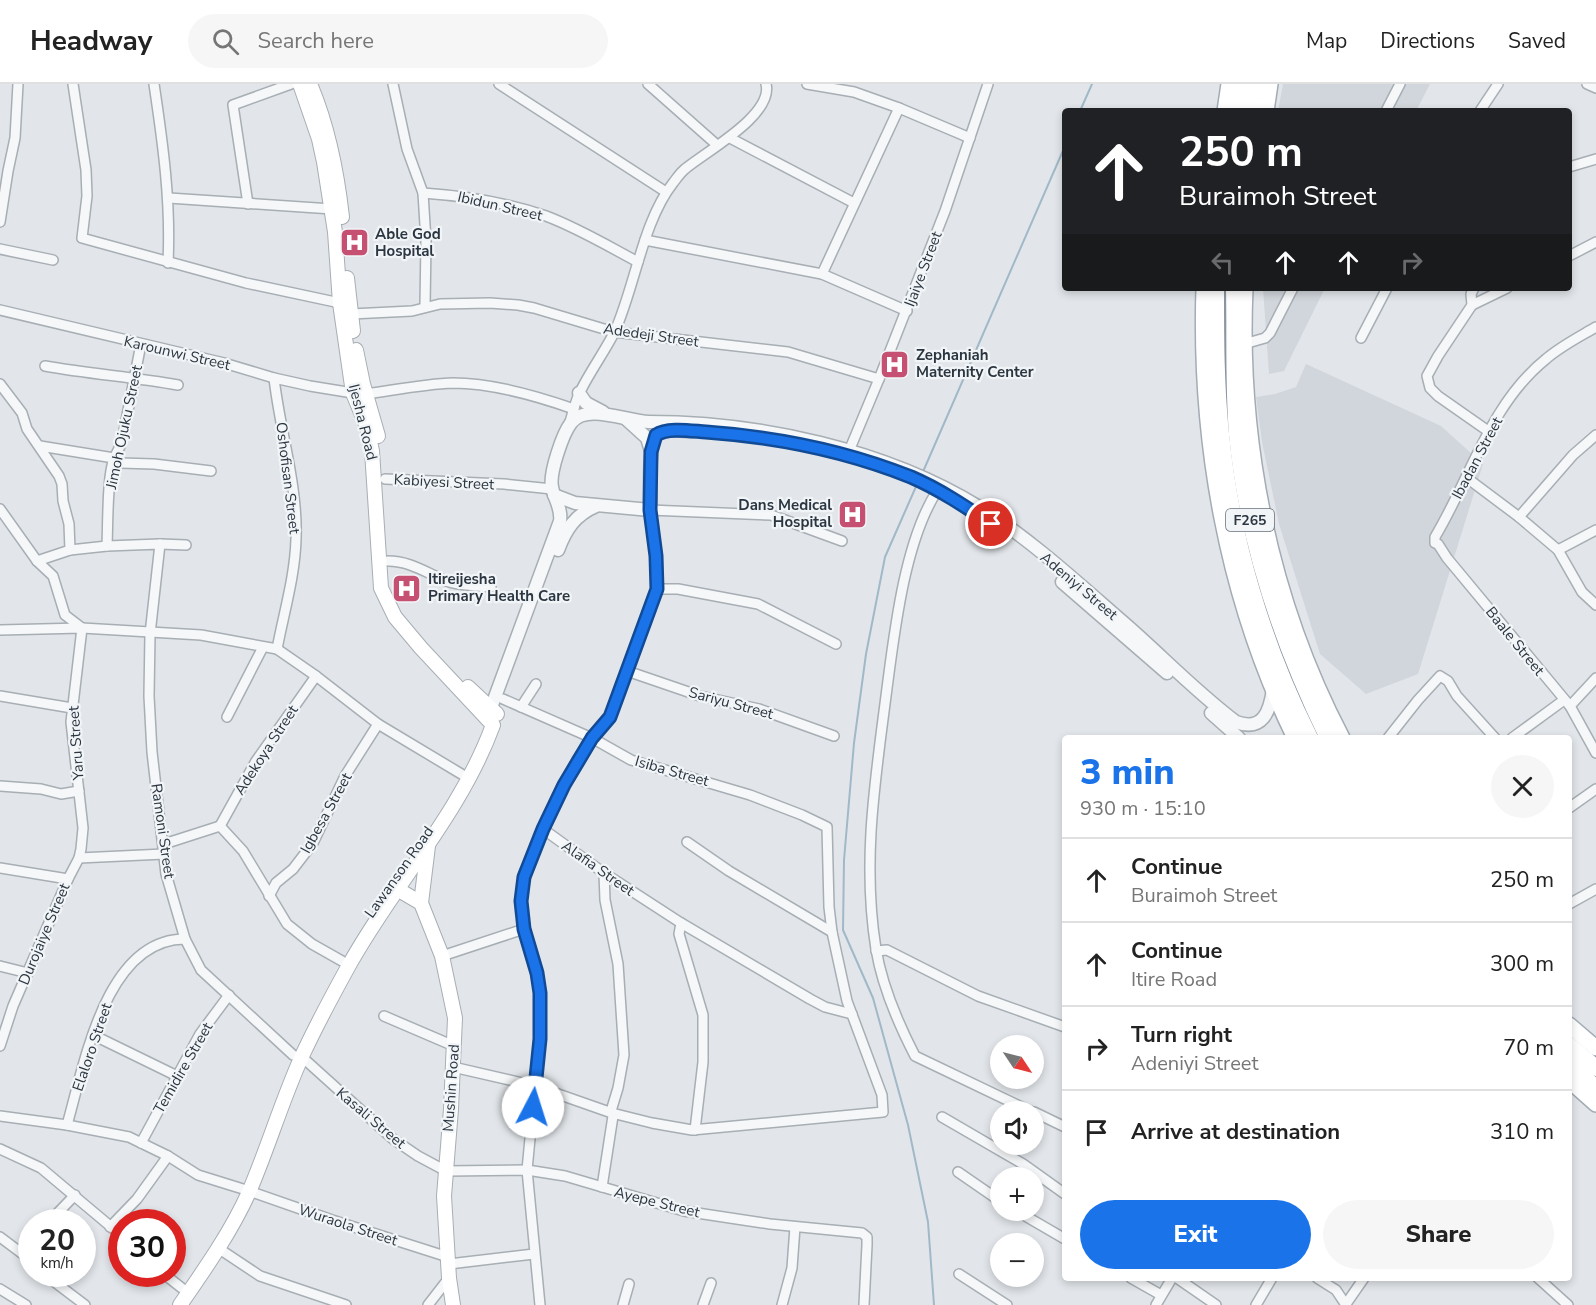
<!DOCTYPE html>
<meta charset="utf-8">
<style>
body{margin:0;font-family:"Nunito Sans",sans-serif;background:#f6f6f6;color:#222;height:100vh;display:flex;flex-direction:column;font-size:22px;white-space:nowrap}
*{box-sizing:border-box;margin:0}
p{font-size:20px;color:#767676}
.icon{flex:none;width:33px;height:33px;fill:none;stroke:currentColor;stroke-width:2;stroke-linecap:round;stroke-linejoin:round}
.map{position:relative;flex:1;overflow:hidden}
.sheet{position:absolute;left:1062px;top:651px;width:510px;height:546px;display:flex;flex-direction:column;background:#fff;border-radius:6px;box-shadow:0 3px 9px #0003}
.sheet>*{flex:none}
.banner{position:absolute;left:1062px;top:24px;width:510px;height:183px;border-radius:6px;box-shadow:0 3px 9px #0003;background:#202124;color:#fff;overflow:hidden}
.needle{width:39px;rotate:125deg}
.buttons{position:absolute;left:990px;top:951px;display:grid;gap:12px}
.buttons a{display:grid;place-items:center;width:54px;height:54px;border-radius:50%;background:#fff;box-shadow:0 3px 9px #0003;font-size:30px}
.speed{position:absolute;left:18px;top:1125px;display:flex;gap:12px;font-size:30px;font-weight:700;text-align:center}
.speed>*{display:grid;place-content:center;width:78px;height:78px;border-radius:50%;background:#fff;box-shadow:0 3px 9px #0003;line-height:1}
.speed small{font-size:15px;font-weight:400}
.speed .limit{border:9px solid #d22;background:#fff;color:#111}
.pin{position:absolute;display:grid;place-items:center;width:51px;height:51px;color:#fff;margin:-26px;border:3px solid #fff;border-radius:50%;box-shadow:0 2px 6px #0007}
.me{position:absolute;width:66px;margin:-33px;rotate:5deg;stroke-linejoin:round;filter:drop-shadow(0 0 4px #0008)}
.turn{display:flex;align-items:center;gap:21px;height:126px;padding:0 18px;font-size:27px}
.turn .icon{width:78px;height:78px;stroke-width:2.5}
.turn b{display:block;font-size:42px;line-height:51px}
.lanes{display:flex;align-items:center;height:57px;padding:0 18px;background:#0003;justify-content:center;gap:30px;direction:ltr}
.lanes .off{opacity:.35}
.round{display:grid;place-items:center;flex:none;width:63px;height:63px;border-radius:32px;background:#f6f6f6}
.overview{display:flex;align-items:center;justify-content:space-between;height:102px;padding:0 18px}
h1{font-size:36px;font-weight:800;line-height:45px;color:#1a73e8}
.cta{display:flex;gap:12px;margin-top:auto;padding:12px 18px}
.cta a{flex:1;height:69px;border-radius:36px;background:#1a73e8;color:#fff;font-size:24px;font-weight:800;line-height:69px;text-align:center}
.cta a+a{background:#f6f6f6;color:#222}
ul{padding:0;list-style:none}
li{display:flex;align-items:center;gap:18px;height:84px;padding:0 18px;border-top:2px solid #e0e0e0}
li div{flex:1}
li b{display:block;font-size:22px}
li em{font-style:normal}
header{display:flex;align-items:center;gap:36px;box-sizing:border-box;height:84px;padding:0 30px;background:#fff;border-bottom:2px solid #e0e0e0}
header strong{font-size:28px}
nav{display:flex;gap:33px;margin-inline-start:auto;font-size:21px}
.search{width:420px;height:54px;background:#f6f6f6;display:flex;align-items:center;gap:15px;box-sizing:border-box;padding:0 21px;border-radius:33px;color:#767676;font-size:22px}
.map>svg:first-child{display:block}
.built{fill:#d1d6dc}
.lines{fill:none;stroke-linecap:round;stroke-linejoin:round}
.stream{stroke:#a0b8c7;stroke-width:2}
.minor-casing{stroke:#a7aeb4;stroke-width:12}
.tertiary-casing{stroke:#a7aeb4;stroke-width:15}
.secondary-casing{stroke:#a7aeb4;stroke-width:16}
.primary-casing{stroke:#a3acb5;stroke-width:18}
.motorway-casing{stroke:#8b96a0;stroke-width:20}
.minor{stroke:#f5f7f8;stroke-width:9}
.tertiary{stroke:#f5f7f8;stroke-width:12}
.secondary{stroke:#fff;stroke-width:14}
.primary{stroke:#fff;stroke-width:15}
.motorway{stroke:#fff;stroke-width:16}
.route-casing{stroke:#114b97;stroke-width:15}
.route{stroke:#1a73e8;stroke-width:10}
.labels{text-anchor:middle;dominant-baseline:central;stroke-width:4.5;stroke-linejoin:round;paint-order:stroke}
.shield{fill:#f2f5f7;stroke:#676f78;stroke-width:1.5}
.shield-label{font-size:14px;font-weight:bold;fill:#2b3641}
.street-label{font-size:15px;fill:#2b3641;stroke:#f2f5f7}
.poi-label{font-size:15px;font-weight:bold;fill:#2b3641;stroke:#f2f5f7;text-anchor:start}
</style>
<header>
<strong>Headway</strong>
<div class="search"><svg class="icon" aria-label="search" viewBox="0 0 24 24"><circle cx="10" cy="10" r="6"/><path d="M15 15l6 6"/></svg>Search here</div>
<nav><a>Map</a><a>Directions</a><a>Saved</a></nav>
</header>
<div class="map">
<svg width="1596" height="1221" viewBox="0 0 1596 1221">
<rect width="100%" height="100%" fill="#e2e6ea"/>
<g class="built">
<polygon points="1283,0 1430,0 1416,27 1278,27"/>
<polygon points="1263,204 1325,204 1284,287 1269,290"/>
<polygon points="1306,280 1441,342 1483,380 1418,590 1366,610 1320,570 1279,440 1262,358 1256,313 1275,310 1296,303"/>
</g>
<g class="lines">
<g class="stream">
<polyline points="1080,27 1092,0"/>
<polyline points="922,390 1065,62"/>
<polyline points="918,398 885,473 866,570 854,659 844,776 843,846 873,914 908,1041 928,1138 934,1221"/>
</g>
<defs>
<g id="minor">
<polyline points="73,0 86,86 87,112 82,154 246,199 340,219"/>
<path d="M154,0C163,60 171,118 168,179"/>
<polyline points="393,0 407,65 423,109 426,157 425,223"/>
<polyline points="499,0 666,108"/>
<polyline points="648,0 717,61"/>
<polyline points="807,0 854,8 899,24 970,54"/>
<polyline points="1587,0 1596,4"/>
<polyline points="1386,27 1400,0"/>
<polyline points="1480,27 1498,0"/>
<polyline points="730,54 854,119"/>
<polyline points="1569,83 1596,75"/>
<path d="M423,109C465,112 506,118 546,132C578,144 608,162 638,178"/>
<polyline points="169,114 332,125"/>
<polyline points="248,120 233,21 291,0"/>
<polyline points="0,138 8,87 15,54 18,0"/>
<polyline points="645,156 822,190 907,227"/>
<polyline points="0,165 53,176"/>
<polyline points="1569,172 1596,158"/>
<polyline points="822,190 899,24"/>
<polyline points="1474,204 1471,210 1472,221 1438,272 1427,292 1430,304 1438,312 1488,347"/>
<polyline points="1472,221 1507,204"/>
<polyline points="0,226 224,279 274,294 310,302 353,309"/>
<polyline points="351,230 412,227 440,220 490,219 518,221 534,224 614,248 788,268 879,295"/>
<path d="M1596,243C1579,253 1561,262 1546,275C1490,320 1471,393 1435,453V459L1438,460L1447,474L1570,622L1596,669"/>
<polyline points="1361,254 1387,204"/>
<polyline points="1244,260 1265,254 1270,249 1293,204"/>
<path d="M45,282C89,290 134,293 178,301"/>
<path d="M274,294C280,348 298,401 296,455C295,492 284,528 277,565"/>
<polyline points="0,300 22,329 27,345 59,392 62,400 63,417 69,440 70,466 37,477"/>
<path d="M366,310C395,306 424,300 453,299C492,299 537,312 574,325"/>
<path d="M569,341C573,329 575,317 581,306C591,286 605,267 615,247C635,202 643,137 673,99C677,94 680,89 685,85C705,68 774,31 766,0"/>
<polyline points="40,362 114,374 116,378 120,379 154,380 211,387"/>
<polyline points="849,367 879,295 945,127 988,0"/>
<polyline points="1467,394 1519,433 1558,466 1582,508 1596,521"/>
<polyline points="385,395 504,400 552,405"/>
<path d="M937,407C904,458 894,551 886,612C875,698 862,778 876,865C882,902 898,939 915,972L1032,1028"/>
<polyline points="0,425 37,477 53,492 65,531 82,544 71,638 83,744 81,765 79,774 68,795 13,922 0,962"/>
<polyline points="1519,433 1573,371 1596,351"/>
<polyline points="160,460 186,461"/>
<path d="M107,462C108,440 107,393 114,374C117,368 120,364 122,357L141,260"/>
<polyline points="70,466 107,462 160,460 150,550 149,612 152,668 166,790 185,855 201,886 293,971"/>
<polyline points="1558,466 1596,446"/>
<path d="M388,477C411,477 428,490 449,498C462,502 478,502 491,503"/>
<polyline points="657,505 678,505 758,520 836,560"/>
<polyline points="0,546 82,544 201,551 277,565 316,592 378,640 463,691"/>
<polyline points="627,587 700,612 759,625 834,652"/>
<polyline points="0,612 72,624"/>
<polyline points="503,615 592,654 631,676 750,711 802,731 827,743 829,823 832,848 847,917 882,1011 883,1028 692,1046 652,1039 612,1029 535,1002 527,1086 540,1221"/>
<polyline points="1570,622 1596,594"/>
<polyline points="521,623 536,600"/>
<polyline points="227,633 263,563"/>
<polyline points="1388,654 1418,616 1440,592 1448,597 1457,612 1495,654"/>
<polyline points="1512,654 1564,616"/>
<polyline points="0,702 41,705 61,710 79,707"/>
<polyline points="1569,724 1596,705"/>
<polyline points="220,742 256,677 316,592"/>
<polyline points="543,745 577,676 592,654 610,633 657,505 656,472 650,426 771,431 842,457"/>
<polyline points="687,758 729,787 832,848"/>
<polyline points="164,760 220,742 243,767 287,840 312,860 342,877"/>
<polyline points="79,774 164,770"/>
<polyline points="0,784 68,795"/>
<polyline points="269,812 276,799 293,785 313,759 345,692 378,640"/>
<polyline points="1569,820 1596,805"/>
<polyline points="681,839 679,850 703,931 703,978 695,1046"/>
<polyline points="876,867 887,866 978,912 1065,943"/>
<polyline points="442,872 524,845"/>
<polyline points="0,882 28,889"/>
<polyline points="384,932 454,962"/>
<polyline points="93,951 177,992"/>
<polyline points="302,973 393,1055 418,1072 446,1087 527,1086 565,1092 684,1127 770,1140 862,1149 867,1153 867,1161 864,1221"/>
<path d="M453,983L535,1002C538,971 542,940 540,909C538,887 529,868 525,847C515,807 529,781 543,745L604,789L681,839L810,915L825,923L852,930"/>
<polyline points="1034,1028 1065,1043"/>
<polyline points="0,1032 67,1041 129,1053 168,1072 198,1091 243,1105"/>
<polyline points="942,1033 1023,1080 1065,1110"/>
<path d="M67,1041C84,982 105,855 185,855"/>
<polyline points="141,1059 200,950 229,911"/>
<polyline points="0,1065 41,1084 122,1152"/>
<polyline points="958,1088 1000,1117"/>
<polyline points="602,1103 613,1032 611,1027 618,1004 624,971 618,880 605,816 604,789"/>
<polyline points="249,1107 332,1136 448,1173"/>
<polyline points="1015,1126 1065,1155"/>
<polyline points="49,1138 75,1111"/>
<polyline points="110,1143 137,1115 168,1072"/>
<polyline points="0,1153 32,1177"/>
<polyline points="218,1164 260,1192 346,1221"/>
<polyline points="449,1180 534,1170"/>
<polyline points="44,1190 85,1221"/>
<polyline points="164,1190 183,1205"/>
<polyline points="959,1190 1007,1221"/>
<polyline points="1131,1194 1161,1211"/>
<polyline points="1177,1194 1216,1221"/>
<polyline points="1317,1194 1336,1206 1346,1221"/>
<polyline points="1538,1194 1568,1221"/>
<polyline points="0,1205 26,1221"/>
<polyline points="1346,1220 1364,1194"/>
<polyline points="428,1221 449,1194"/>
<polyline points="623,1221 629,1200"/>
<polyline points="703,1221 711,1199"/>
<polyline points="782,1221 792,1184 795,1143"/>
<polyline points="1156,1221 1172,1194"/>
<polyline points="1256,1221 1272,1194"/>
</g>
<g id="tertiary">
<polyline points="579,309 586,319 603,328"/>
<polyline points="626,335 647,354 651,367"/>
<path d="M554,411L575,419L650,426C651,412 647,357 658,350C666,344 682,347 691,347"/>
<path d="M558,466C566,445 575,431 596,422"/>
<polyline points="1062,498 1167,589"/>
<polyline points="1211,629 1239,654"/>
<path d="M488,632L560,437C562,424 554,415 552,403C549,389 563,349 571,339C586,318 628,338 649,338C758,338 885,365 979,423C1029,454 1079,500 1124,539C1162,572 1196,608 1236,638C1263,648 1270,627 1273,605"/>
</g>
<g id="secondary">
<path d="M310,0C328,42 337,88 342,133"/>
<polyline points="347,194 353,247"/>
<polyline points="356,266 363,300 378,352"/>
<polyline points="468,603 497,630"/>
<polyline points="397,805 421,819 442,872 455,934 451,1025 444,1112 449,1194 453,1221"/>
<polyline points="421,819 428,762"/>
<path d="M180,1221C205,1185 231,1148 249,1108C268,1064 282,1016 302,972C316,942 332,912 348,883C393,801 460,731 493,641L421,564L395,533L381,504L372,367L367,343L353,309L340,219L335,148L324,78L319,55L300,0"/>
</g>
<g id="primary">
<polyline points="1225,27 1229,0"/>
<polyline points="1266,27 1270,0"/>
<path d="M1204,204C1199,358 1227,515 1295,654"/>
<path d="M1245,204C1238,358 1270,517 1342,654"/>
<polyline points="1569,941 1596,964"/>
<polyline points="1569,996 1596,1020"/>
</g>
<g id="motorway">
<polyline points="1237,27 1241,0"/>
<polyline points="1251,27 1255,0"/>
<path d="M1216,204C1216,253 1216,301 1221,350C1231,454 1263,561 1310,654"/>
<path d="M1234,204C1235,252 1233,302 1237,350C1247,457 1281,558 1328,654"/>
<polyline points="1569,961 1596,984"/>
<polyline points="1569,980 1596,1004"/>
</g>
</defs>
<use href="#minor" class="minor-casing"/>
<use href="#tertiary" class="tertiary-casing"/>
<use href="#secondary" class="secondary-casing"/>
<use href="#primary" class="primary-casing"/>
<use href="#motorway" class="motorway-casing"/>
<use href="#minor" class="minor"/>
<use href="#tertiary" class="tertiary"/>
<use href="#secondary" class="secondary"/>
<use href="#primary" class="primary"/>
<use href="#motorway" class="motorway"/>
</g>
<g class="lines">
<defs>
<path id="route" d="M533,1023L540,955V909L537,889L524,845L521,817L524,793L543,745L564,701L592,654L610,633L657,505L656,472L650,426L651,368L656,351C668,343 691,347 706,348C776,353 846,367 911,393C939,405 966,423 991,440"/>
</defs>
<use href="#route" class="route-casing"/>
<use href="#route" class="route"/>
</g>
<defs>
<symbol id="hospital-square" viewBox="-11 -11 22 22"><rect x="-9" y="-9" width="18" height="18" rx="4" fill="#c65071" stroke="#f2f5f7"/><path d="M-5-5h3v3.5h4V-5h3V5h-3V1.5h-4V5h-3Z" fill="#fff"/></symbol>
</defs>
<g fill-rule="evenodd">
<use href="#hospital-square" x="338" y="142" width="33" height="33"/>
<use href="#hospital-square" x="878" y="264" width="33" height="33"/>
<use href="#hospital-square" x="836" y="414" width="33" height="33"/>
<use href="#hospital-square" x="390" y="488" width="33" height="33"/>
</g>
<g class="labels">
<rect class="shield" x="1226" y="425" width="48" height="22" rx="4.5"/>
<g class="shield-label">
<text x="1250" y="436">F265</text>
</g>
<g class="street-label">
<text transform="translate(500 122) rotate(13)">Ibidun Street</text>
<text transform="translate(923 185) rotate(-69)">Ijaiye Street</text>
<text transform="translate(651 251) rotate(8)">Adedeji Street</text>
<text transform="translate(177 269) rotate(13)">Karounwi Street</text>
<text transform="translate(363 338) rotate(76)">Ijesha Road</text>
<text transform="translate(124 343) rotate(-78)">Jimoh Ojuku Street</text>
<text transform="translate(1477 374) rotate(-62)">Ibadan Street</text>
<text transform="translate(288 394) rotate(83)">Oshofisan Street</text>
<text transform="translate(444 398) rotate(3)">Kabiyesi Street</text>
<text transform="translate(1079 502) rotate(40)">Adeniyi Street</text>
<text transform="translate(1515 557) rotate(51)">Baale Street</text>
<text transform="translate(731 619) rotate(15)">Sariyu Street</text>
<text transform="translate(76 659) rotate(-94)">Yaru Street</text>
<text transform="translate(266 666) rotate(-57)">Adekoya Street</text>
<text transform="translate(672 687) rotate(16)">Isiba Street</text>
<text transform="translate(326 729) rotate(-61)">Igbesa Street</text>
<text transform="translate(163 747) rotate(82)">Ramoni Street</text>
<text transform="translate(598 784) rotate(35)">Alafia Street</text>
<text transform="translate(399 788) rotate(-55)">Lawanson Road</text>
<text transform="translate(44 850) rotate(-67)">Durojaiye Street</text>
<text transform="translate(92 963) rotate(-71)">Elaloro Street</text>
<text transform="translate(183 984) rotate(-60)">Temidire Street</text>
<text transform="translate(451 1004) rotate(-86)">Mushin Road</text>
<text transform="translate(371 1034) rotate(40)">Kasali Street</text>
<text transform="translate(657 1118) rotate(14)">Ayepe Street</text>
<text transform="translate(348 1141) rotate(18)">Wuraola Street</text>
</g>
<g class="poi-label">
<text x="375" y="150">Able God<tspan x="375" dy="17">Hospital</tspan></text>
<text x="916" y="271">Zephaniah<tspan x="916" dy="17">Maternity Center</tspan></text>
<text x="832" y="421" text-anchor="end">Dans Medical<tspan x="832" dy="17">Hospital</tspan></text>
<text x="428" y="495">Itireijesha<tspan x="428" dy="17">Primary Health Care</tspan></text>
</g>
</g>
</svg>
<div class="buttons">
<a><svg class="needle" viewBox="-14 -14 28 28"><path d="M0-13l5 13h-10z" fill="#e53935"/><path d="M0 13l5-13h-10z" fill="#767676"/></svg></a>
<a><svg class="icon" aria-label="sound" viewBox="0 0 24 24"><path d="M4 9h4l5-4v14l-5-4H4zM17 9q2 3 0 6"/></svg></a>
<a>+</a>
<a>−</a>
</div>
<div class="speed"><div>20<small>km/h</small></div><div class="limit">30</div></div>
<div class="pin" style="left:991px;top:440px;background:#d93025"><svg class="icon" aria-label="arrive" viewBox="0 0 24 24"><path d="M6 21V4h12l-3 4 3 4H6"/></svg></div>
<svg class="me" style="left:533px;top:1023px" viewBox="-20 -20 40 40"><circle r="19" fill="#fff"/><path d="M0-13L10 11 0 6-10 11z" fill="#1a73e8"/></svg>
<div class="banner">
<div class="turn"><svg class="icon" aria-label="ahead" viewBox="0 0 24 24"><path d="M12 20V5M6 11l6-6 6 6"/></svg><div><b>250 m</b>Buraimoh Street</div></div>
<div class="lanes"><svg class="icon off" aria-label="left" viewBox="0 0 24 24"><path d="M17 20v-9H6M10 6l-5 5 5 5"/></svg><svg class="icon" aria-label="ahead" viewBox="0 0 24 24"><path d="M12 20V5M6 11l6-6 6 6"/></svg><svg class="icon" aria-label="ahead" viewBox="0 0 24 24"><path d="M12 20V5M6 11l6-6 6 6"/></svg><svg class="icon off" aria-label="right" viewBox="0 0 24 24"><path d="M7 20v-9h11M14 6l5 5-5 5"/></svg></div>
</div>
<section class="sheet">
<div class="overview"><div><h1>3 min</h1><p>930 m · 15:10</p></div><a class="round"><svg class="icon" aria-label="close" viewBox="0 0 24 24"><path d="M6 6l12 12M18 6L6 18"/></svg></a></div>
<ul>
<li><svg class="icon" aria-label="ahead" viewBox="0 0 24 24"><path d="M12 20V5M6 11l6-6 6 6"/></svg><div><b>Continue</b><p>Buraimoh Street</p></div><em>250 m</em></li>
<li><svg class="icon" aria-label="ahead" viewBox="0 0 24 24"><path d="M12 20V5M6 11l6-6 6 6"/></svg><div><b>Continue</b><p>Itire Road</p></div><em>300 m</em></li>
<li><svg class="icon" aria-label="right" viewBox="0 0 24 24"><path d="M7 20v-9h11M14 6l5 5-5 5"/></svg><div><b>Turn right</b><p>Adeniyi Street</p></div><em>70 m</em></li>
<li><svg class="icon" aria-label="arrive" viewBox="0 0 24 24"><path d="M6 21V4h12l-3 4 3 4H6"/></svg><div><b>Arrive at destination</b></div><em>310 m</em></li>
</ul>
<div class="cta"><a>Exit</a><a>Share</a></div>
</section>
</div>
